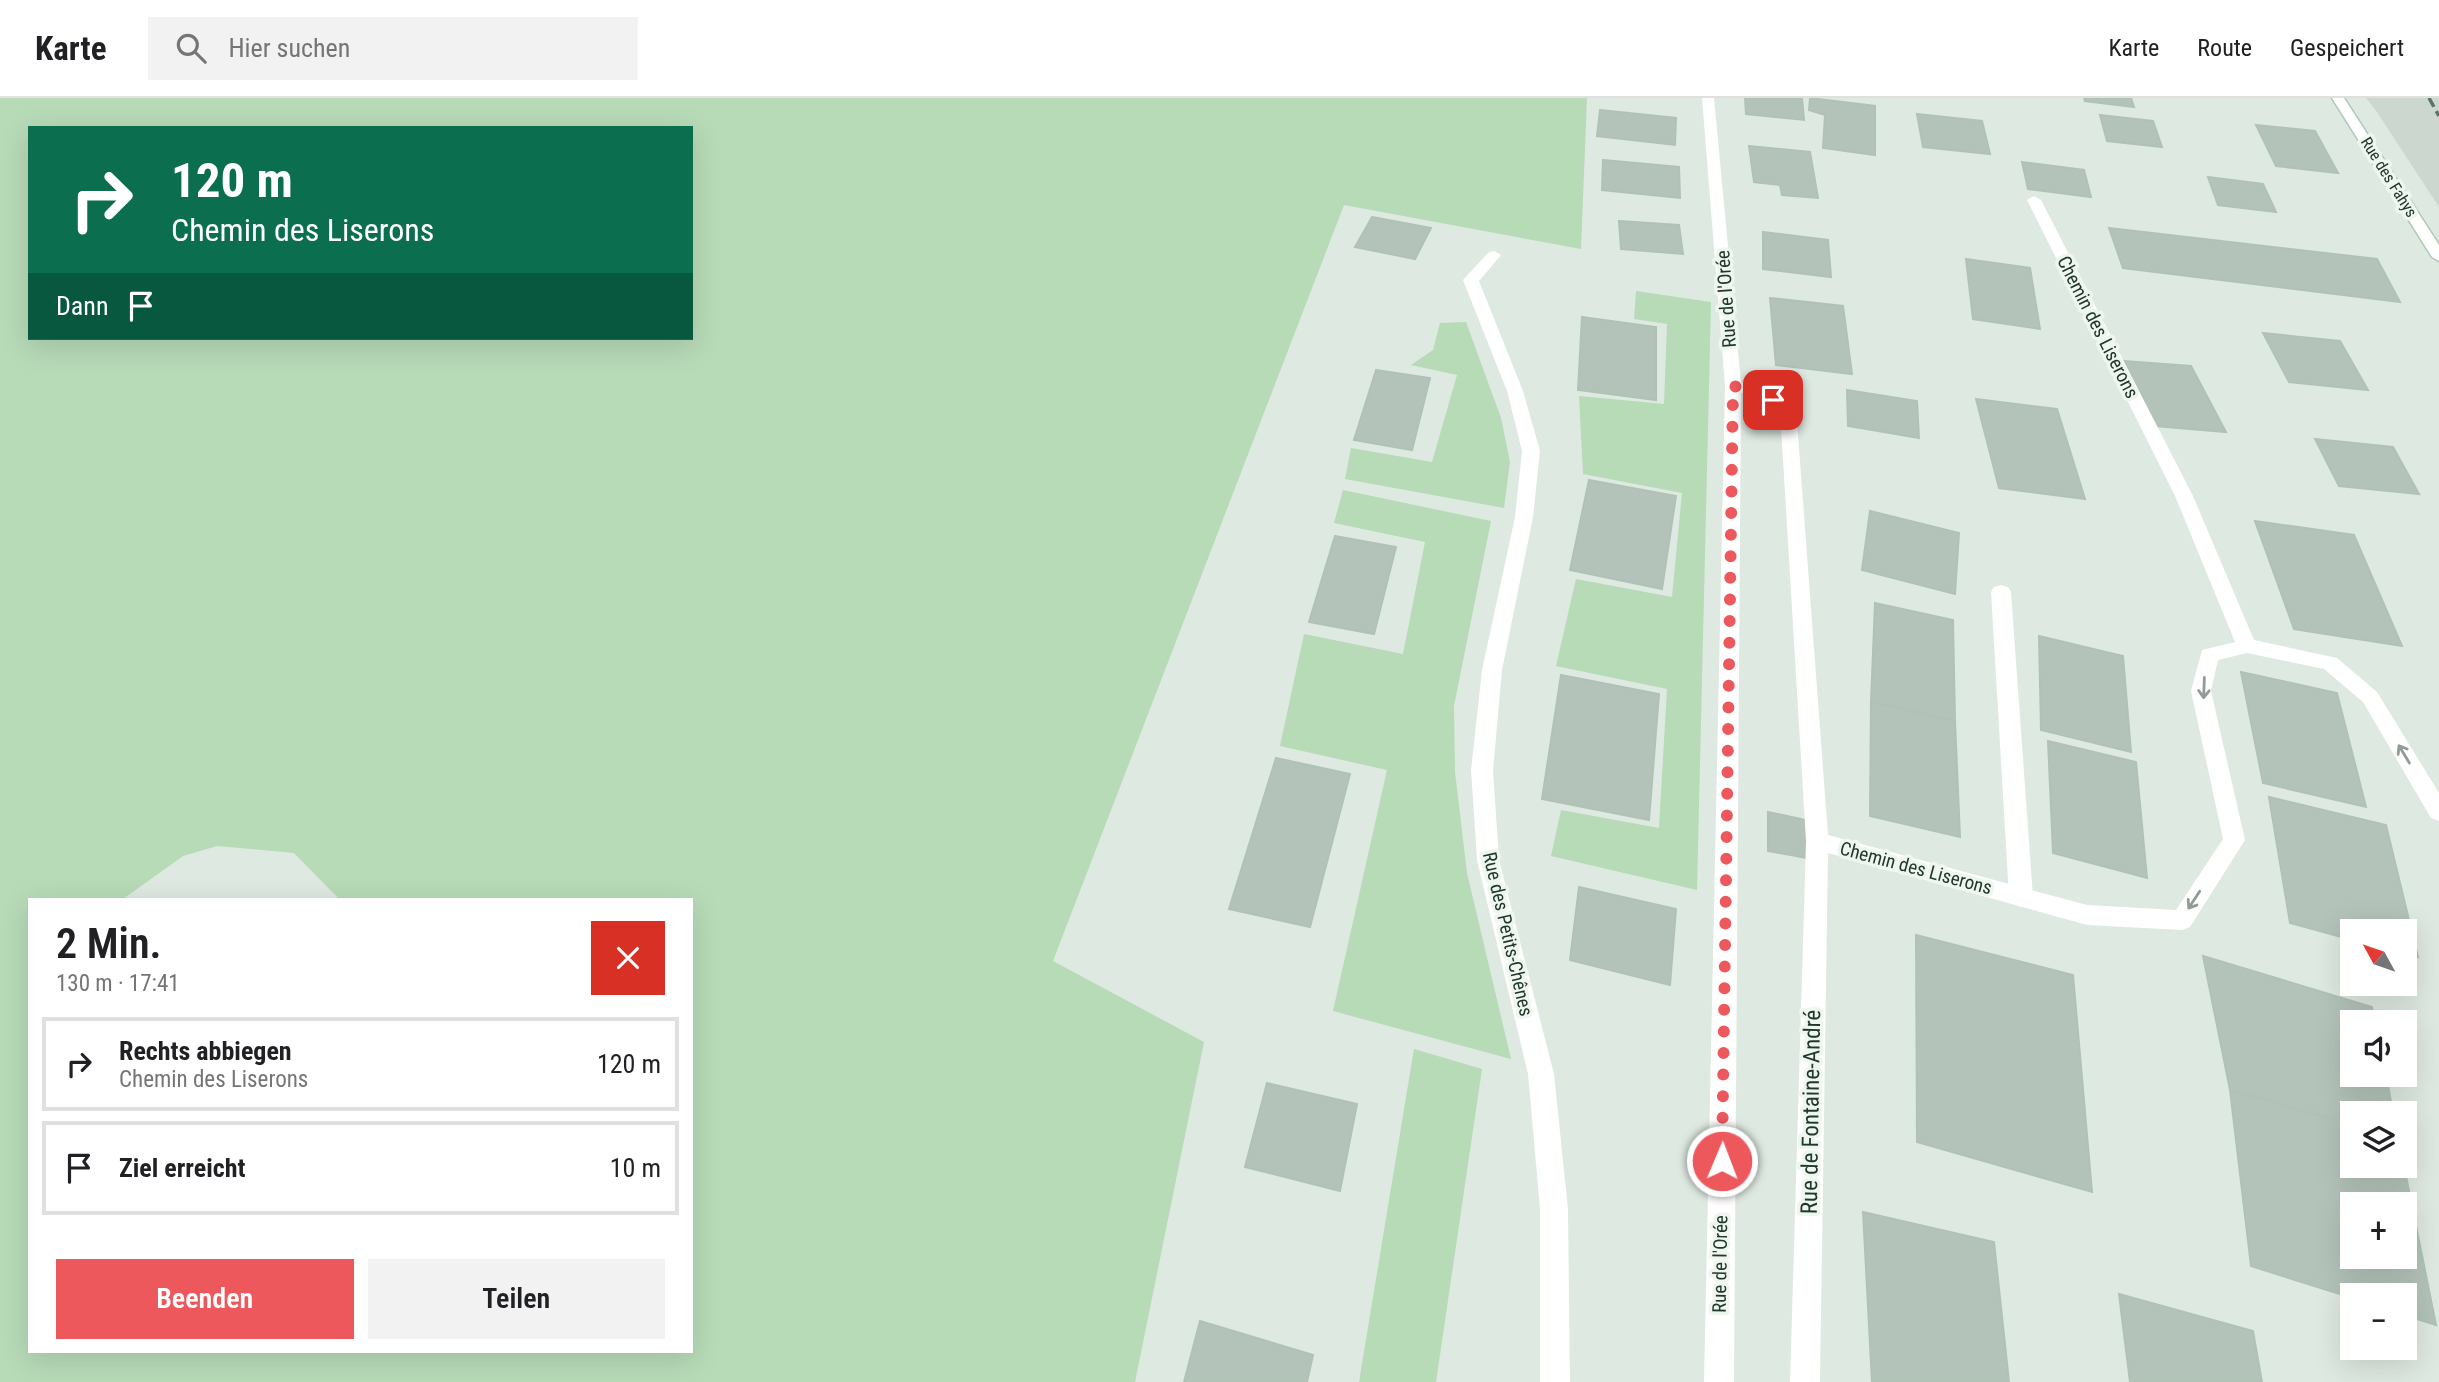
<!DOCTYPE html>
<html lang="de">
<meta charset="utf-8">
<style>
body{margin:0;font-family:"Roboto Condensed",sans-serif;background:#f2f2f2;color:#202124;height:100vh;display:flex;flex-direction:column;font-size:26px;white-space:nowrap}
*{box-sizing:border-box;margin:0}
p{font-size:23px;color:#757577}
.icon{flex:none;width:38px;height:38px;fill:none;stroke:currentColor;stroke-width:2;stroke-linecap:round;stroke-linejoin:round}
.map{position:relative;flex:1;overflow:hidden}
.side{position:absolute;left:28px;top:800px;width:665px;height:455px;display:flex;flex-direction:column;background:#fff;border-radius:0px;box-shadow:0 7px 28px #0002}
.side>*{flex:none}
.top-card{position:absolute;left:28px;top:28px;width:665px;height:214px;border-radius:0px;box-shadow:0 7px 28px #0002;background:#0b6e4f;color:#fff;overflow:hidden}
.needle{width:46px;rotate:310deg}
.controls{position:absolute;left:2340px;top:821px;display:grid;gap:14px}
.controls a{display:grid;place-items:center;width:77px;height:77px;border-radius:0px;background:#fff;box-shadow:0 7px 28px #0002;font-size:35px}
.pin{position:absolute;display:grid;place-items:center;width:60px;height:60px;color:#fff;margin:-30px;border-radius:14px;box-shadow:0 4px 10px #0006}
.me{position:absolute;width:77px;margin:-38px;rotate:1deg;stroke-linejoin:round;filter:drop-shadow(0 0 5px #0008)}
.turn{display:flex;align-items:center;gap:24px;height:147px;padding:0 28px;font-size:32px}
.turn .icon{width:91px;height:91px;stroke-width:2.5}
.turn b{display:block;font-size:49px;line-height:60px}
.then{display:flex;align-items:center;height:66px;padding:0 28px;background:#0003;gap:14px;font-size:26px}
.round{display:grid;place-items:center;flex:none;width:74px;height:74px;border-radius:0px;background:#f2f2f2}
.summary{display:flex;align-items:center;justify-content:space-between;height:119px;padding:0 28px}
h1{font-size:42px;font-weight:600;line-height:52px}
.primary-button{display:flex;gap:14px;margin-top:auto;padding:14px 28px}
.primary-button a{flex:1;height:80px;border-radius:0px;background:#ed585d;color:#fff;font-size:28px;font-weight:600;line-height:80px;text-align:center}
.primary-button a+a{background:#f2f2f2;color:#202124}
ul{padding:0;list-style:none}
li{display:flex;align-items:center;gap:21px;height:94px;margin:0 14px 10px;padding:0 14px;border:4px solid #e0e0e0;border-radius:0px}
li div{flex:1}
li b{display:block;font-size:26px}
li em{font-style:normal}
header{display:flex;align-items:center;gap:42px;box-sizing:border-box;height:98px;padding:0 35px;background:#fff;border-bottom:2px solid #e0e0e0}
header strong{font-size:33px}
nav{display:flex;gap:38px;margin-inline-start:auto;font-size:24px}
.search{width:490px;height:63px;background:#f2f2f2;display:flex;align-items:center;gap:18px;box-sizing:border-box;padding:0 24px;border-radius:0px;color:#757577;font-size:26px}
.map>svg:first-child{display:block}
.built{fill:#ccd8cf}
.green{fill:#b7dab7;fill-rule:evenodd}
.building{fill:#b3c3b9;stroke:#b0c2b6;stroke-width:2;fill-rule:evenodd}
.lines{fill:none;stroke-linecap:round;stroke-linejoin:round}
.secondary-casing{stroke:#b1c8b9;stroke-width:3}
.service{fill:#fff;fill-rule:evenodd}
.minor{fill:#fff;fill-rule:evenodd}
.secondary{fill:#fff;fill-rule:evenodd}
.rail{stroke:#5a7465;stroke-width:3.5;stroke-dasharray:10 5;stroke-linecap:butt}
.oneway{stroke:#909c95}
.route{stroke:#ed585d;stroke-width:12;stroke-dasharray:0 21.6}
.labels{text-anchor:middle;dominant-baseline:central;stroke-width:7;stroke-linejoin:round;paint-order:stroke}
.far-street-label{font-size:16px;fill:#20382b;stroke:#eef6ef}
.street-label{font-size:19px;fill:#20382b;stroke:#eef6ef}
.near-street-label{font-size:23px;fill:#20382b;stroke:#eef6ef}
</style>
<header>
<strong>Karte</strong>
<div class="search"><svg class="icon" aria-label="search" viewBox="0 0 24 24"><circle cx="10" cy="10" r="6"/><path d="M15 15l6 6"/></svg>Hier suchen</div>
<nav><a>Karte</a><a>Route</a><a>Gespeichert</a></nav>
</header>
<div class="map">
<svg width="2439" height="1284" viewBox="0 0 2439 1284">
<rect width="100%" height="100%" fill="#dee9e1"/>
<polygon class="built" points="2366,0 2439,0 2439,109 2377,14"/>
<g class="green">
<path d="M0,0H1587L1581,151L1344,107L1053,863L1204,944L1135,1284H0ZM30,30H691V240H30ZM217,748L294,755L339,801L691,802V1253H30V802L123,801L183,758Z"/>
<polygon points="1636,193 1711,204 1697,792 1551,758 1561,712 1659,730 1667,591 1556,568 1576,481 1672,499 1682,395 1583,376 1579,298 1664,306 1667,226 1634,221"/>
<polygon points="1466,224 1501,320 1510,364 1504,410 1345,381 1351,350 1432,364 1457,277 1411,267 1433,252 1440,225"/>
<polygon points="1343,392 1491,423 1454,608 1455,674 1467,775 1511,961 1333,913 1387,672 1280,648 1304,536 1403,556 1425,444 1334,425"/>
<polygon points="1414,951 1482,971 1436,1284 1359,1284"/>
</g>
<g class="building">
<polygon points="1745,0 1802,0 1804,22 1746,16"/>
<polygon points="1810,0 1875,8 1875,57 1823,50 1825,17 1809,12"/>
<polygon points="2084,0 2131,0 2134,9 2085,3"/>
<polygon points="1600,12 1676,20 1675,47 1597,38"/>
<polygon points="1917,16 1982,23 1990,56 1923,49"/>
<polygon points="2100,17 2153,23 2162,49 2107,43"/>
<polygon points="2256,27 2315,33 2338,75 2276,68"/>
<polygon points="1749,48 1810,54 1818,100 1782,97 1780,87 1754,84"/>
<polygon points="1603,62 1679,69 1680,100 1602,92"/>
<polygon points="2022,64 2084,72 2091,99 2028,91"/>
<polygon points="2208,79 2263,86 2276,114 2218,107"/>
<polygon points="1372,119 1431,130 1415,161 1355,149"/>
<polygon points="1619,123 1679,127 1683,156 1621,151"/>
<polygon points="2109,130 2377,161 2400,204 2123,170"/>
<polygon points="1763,134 1828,142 1831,179 1763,171"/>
<polygon points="1966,161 2030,170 2040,231 1973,221"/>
<polygon points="1770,200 1843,208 1852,276 1776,267"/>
<polygon points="1582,219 1656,229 1656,302 1578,292"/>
<polygon points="2263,235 2340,243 2368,292 2289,284"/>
<polygon points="2124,263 2191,268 2226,334 2155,328"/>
<polygon points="1376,272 1430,280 1412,352 1354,342"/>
<polygon points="1847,292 1917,303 1919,340 1848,328"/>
<polygon points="1976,301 2057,311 2085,401 1999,390"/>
<polygon points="2315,341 2393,349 2419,396 2339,388"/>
<polygon points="1589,382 1676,398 1662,491 1570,472"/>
<polygon points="1870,413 1959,435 1955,496 1862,472"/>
<polygon points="2255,423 2354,437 2402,548 2294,531"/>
<polygon points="1335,438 1396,449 1374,536 1309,524"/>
<polygon points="1875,505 1953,522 1955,623 1871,604"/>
<polygon points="2039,538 2123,558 2131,654 2041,632"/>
<polygon points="2241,574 2337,595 2366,709 2263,685"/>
<polygon points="1561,577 1659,596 1649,722 1542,701"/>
<polygon points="1871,604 1955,623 1960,739 1870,718"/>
<polygon points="2048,643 2136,664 2147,780 2053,755"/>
<polygon points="1276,660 1350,676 1310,829 1229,811"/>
<polygon points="2269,699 2386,727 2418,859 2404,855 2404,833 2352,833 2352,842 2290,825"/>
<polygon points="1768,714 1806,722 1807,760 1768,753"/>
<polygon points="1579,789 1676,811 1670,887 1570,862"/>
<polygon points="1916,837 2073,877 2092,1094 1917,1044"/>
<polygon points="2203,858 2372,909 2375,924 2352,924 2352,976 2386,976 2393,1015 2352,1015 2352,1027 2230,992"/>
<polygon points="1267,985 1357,1006 1340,1093 1245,1069"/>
<path d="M2230,992L2352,1027V1068H2404L2436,1227L2404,1217V1197H2352V1200L2251,1168ZM2352,1106H2404V1158H2352Z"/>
<polygon points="1863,1114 1994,1144 2009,1284 1872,1284"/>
<polygon points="2119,1196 2253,1233 2262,1284 2130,1284"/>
<polygon points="1200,1223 1313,1257 1307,1284 1184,1284"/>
</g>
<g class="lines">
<defs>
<polygon id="secondary" points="2332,0 2344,0 2439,147 2439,163 2432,159"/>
</defs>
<use href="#secondary" class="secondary-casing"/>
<polygon class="service" points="2001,487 2008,489 2011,494 2033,799 2029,806 2021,809 2013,806 2009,799 1991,494 1994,489"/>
<g class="minor">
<polygon points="1702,0 1714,0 1741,285 1764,290 1796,310 1828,737 2087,807 2176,812 2223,741 2191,593 2202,552 2235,544 2175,398 2027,102 2034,98 2041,102 2193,398 2254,542 2337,560 2377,594 2439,695 2439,723 2431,720 2363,604 2324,571 2247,555 2218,562 2211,593 2245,742 2190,829 2182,832 2087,827 1828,755 1820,1284 1790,1284 1806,743 1780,312 1752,298 1741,295 1734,1284 1704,1284 1725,288"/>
<polygon points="1494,153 1501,157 1479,183 1523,293 1540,353 1533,419 1502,572 1493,672 1499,762 1554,976 1568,1111 1570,1284 1540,1284 1540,1111 1528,976 1477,762 1471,672 1482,572 1515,419 1522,353 1507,293 1463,182 1489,154"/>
</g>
<use href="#secondary" class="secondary"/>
<polyline class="rail" points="2429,0 2439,18"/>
</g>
<defs><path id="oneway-shaft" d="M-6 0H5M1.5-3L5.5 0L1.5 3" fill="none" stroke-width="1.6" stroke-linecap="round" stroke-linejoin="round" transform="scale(1.75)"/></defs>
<g class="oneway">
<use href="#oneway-shaft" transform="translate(2204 590) rotate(92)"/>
<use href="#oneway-shaft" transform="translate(2404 656) rotate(-121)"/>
<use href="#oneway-shaft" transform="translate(2194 802) rotate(123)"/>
</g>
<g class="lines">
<polyline class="route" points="1722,1063 1733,288 1758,294 1773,302"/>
</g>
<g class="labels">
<g class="far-street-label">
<text transform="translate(2389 79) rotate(58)">Rue des Fahys</text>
</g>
<g class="street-label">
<text transform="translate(1726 201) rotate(-94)">Rue de l'Orée</text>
<text transform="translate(2098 229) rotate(63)">Chemin des Liserons</text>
<text transform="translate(1916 770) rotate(15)">Chemin des Liserons</text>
<text transform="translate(1508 836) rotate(77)">Rue des Petits-Chênes</text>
<text transform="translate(1720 1166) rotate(-89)">Rue de l'Orée</text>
</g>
<g class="near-street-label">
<text transform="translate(1811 1014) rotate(-89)">Rue de Fontaine-André</text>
</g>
</g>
</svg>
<div class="controls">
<a><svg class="needle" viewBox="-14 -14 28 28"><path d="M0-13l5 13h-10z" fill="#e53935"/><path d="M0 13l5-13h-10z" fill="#757577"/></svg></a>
<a><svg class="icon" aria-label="sound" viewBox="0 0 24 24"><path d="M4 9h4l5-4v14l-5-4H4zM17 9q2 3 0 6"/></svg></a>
<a><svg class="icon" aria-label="layers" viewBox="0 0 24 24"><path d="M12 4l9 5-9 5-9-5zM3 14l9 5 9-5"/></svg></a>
<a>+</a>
<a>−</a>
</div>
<div class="pin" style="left:1773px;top:302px;background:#d93025"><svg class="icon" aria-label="arrive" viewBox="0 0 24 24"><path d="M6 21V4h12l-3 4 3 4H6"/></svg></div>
<svg class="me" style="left:1722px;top:1063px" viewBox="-20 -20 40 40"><circle r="17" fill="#ed585d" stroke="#fff" stroke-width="3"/><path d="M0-11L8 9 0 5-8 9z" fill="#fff"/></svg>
<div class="top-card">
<div class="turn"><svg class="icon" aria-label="right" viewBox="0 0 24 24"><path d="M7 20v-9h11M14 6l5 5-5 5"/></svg><div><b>120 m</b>Chemin des Liserons</div></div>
<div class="then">Dann<svg class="icon" aria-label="arrive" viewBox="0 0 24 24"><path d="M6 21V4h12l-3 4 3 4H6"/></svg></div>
</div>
<section class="side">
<div class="summary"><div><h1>2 Min.</h1><p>130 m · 17:41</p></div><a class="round" style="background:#d93025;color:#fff"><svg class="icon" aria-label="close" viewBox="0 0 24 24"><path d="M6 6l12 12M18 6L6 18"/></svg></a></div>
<ul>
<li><svg class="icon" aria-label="right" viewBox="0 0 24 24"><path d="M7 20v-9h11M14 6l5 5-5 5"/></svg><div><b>Rechts abbiegen</b><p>Chemin des Liserons</p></div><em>120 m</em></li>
<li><svg class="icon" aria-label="arrive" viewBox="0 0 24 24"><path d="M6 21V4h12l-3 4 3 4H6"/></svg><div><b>Ziel erreicht</b></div><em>10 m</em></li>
</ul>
<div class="primary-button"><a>Beenden</a><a>Teilen</a></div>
</section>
</div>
